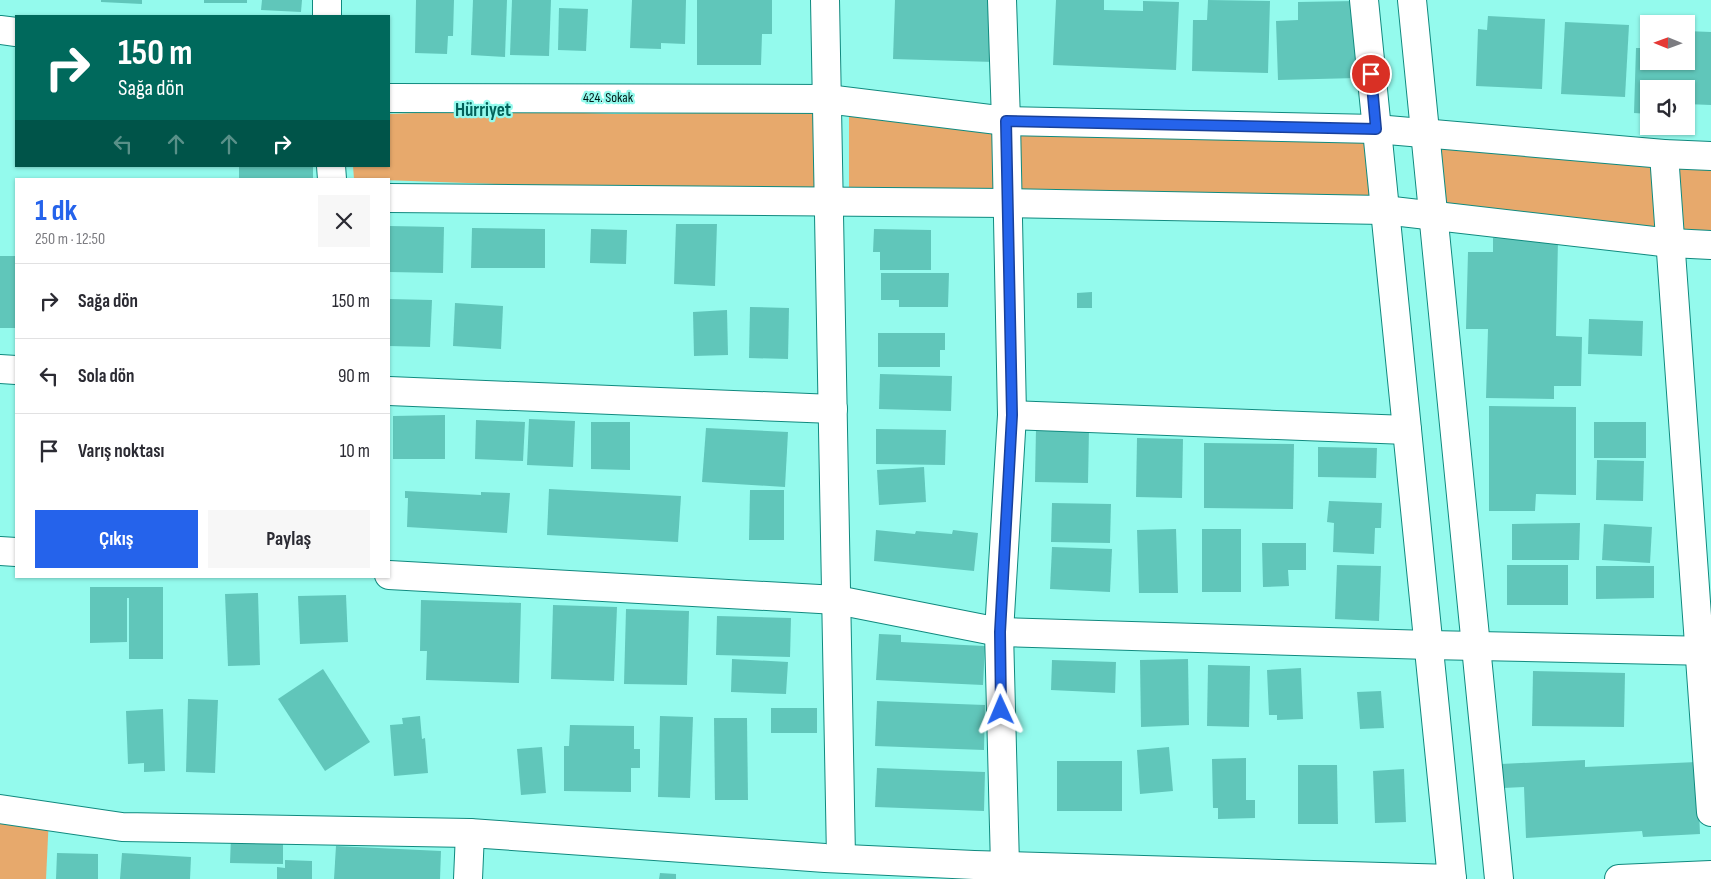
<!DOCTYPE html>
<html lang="tr">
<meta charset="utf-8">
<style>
body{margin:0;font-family:"Sofia Sans Condensed",sans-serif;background:#f7f7f7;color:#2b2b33;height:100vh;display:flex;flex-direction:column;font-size:19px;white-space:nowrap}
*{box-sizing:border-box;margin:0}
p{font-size:16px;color:#7c7c81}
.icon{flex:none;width:28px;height:28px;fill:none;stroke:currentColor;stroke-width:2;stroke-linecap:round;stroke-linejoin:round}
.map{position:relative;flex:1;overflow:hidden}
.sheet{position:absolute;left:15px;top:178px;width:375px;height:400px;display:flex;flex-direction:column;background:#fff;border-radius:0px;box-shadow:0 1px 4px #0004}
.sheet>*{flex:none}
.guide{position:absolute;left:15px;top:15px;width:375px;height:152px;border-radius:0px;box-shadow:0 1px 4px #0004;background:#00695c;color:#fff;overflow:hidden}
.needle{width:32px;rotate:271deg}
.tools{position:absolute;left:1640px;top:15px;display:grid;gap:10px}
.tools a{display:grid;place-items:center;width:55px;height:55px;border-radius:0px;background:#fff;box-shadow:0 1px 4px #0004;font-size:25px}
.pin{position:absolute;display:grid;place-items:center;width:42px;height:42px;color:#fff;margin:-21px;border:2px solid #fff;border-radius:50%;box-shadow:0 1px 5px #0007}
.me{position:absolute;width:55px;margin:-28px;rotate:359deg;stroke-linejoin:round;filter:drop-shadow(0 0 4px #0008)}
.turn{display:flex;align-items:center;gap:18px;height:105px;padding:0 20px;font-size:22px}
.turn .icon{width:65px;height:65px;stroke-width:2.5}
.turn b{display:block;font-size:35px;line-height:42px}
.lanes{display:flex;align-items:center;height:48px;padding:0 20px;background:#0003;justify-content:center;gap:25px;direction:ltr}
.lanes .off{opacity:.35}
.round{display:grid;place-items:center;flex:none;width:52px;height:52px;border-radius:0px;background:#f7f7f7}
.headline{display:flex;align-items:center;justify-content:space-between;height:85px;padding:0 20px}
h1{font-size:30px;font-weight:700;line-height:38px;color:#2563eb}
.primary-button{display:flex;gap:10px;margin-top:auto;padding:10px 20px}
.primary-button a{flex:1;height:58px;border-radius:0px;background:#2563eb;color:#fff;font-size:20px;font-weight:700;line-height:58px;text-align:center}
.primary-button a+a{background:#f7f7f7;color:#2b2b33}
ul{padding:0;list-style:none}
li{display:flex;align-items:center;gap:15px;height:75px;padding:0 20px;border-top:1px solid #e1e1e2}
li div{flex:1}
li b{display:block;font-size:19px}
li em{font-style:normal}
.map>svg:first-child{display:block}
.green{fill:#e7a96c}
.building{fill:#60c6ba}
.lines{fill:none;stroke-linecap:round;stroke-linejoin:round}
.minor-casing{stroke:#108a7f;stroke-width:30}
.minor{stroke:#fff;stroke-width:28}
.route-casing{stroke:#184099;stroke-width:12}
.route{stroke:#2563eb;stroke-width:9}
.labels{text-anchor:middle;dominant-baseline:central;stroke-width:4.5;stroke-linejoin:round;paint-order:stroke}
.street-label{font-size:14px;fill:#001a17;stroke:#94faed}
.district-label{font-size:19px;font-weight:bold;fill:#02625a;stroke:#94faed}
</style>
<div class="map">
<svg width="1711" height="879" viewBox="0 0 1711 879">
<rect width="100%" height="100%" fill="#94faed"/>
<g class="green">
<polygon points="494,110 614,114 816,112 817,189 613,188 354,179 353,166 389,166 389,114"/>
<polygon points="849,114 995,131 993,189 849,191"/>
<polygon points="1018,130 1366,139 1377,202 1018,194"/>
<polygon points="1425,133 1711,156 1711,245 1432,215"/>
<polygon points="0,809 49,816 46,879 0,879"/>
</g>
<g class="building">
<polygon points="101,0 142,0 142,4 101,2"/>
<rect x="204" y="0" width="43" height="3"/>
<polygon points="262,0 302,0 301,12 261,10"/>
<polygon points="416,0 454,0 453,36 448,36 447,54 415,53"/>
<polygon points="473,0 507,0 505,57 471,55"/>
<polygon points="512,0 551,0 549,56 510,55"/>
<polygon points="632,0 686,0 685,44 661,43 661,49 630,48"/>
<polygon points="697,0 772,0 772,34 762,34 761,65 697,65"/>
<polygon points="895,0 996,0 994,62 893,59"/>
<polygon points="1056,0 1104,0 1104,10 1143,11 1143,1 1179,2 1176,70 1053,65"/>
<polygon points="1208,0 1270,1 1268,73 1192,71 1193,20 1207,20"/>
<polygon points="1355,1 1357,78 1278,80 1276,21 1298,20 1298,2"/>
<polygon points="559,8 588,9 586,51 558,50"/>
<polygon points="1488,16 1545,19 1542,89 1476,86 1478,29 1487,30"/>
<polygon points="1565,22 1629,25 1625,97 1561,94"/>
<polygon points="1686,31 1711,32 1711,105 1686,104 1686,89 1649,89 1649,114 1634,113 1636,48 1649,48 1649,61 1686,61"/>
<rect x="239" y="166" width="74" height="13"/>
<polygon points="676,224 717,224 715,286 674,284"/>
<polygon points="389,226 444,227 443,273 389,272"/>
<polygon points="472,228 545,229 545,268 471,268"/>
<polygon points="591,229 627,230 626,264 590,263"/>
<polygon points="874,229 931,230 931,270 880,270 880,252 873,252"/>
<polygon points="1493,238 1558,240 1556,336 1582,337 1581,386 1554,386 1554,399 1486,398 1488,329 1466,329 1468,252 1493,252"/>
<rect x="0" y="256" width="16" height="72"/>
<polygon points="881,273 949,273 948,307 899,307 899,300 881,300"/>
<polygon points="1092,292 1092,308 1077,308 1077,293"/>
<polygon points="389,299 432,300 430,347 389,346"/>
<polygon points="455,303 503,306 501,349 453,346"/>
<polygon points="750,307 789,308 788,359 749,358"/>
<polygon points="727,310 728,355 694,356 693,312"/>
<polygon points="1589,319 1643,321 1642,356 1588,354"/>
<polygon points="878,333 945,333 945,350 940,350 940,367 878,367"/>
<polygon points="880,374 952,376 951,411 879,409"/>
<polygon points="1489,406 1576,407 1576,495 1536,494 1535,511 1489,511"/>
<polygon points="445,415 445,459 393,459 393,416"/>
<polygon points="529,419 575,421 573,467 527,465"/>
<polygon points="476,420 525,422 523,461 475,459"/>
<polygon points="591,422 630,422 630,470 591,469"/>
<rect x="1594" y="422" width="52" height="36"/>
<polygon points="706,428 788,432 785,487 702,482"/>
<polygon points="1036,428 1089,429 1088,483 1035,482"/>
<polygon points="876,429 946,430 945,465 876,464"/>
<polygon points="1137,438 1183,439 1182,498 1136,497"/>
<polygon points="1204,443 1294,444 1293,509 1204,508"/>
<polygon points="1318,447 1377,448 1376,478 1318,477"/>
<polygon points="1597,460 1644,461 1643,501 1596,500"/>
<polygon points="924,467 926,502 879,505 877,470"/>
<polygon points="549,489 681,496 678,542 547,535"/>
<polygon points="750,490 784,490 784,540 749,540"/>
<polygon points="405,491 481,495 481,492 510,493 507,533 407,527 408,498 405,498"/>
<polygon points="1329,501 1382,503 1381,528 1375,528 1374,554 1333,552 1334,523 1327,522"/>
<polygon points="1052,503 1111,504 1110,543 1051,542"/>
<polygon points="1580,523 1579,560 1512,560 1512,524"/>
<polygon points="1604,524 1652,527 1650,563 1602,560"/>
<polygon points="1176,529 1178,593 1139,593 1137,530"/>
<rect x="1202" y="529" width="39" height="63"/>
<polygon points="876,530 915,534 916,531 952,534 953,530 978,533 974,571 874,561"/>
<polygon points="1262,543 1306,543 1306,570 1288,570 1289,586 1263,587"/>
<polygon points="1052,547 1112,549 1110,592 1050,589"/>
<polygon points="1337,565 1381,566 1379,621 1335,619"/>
<rect x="1507" y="565" width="61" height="40"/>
<polygon points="1596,566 1654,566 1654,598 1596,599"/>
<polygon points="90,587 163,587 163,659 129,659 129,598 127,598 127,642 90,643"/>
<polygon points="258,593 260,665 228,666 225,594"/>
<polygon points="346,595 348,642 300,644 298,596"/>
<polygon points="421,600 521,603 519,683 426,680 427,651 420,651"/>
<polygon points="553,605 617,607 614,681 551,679"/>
<polygon points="626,609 689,611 687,685 624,684"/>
<polygon points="717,616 791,618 790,657 716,655"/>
<polygon points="879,634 901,635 901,642 985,646 983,685 876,680"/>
<polygon points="732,659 788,662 786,694 731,692"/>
<polygon points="1188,659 1189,725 1141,727 1140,660"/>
<polygon points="1052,660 1116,662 1115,693 1051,690"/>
<polygon points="1208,665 1250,666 1249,727 1207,726"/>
<polygon points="1301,668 1303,719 1277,720 1277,715 1269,715 1267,670"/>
<polygon points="323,669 370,742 325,771 278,699"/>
<polygon points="1533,671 1625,673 1624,727 1532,726"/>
<polygon points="1381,691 1384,728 1360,729 1357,692"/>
<polygon points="188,699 218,700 215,773 186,772"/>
<polygon points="877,701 985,705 984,750 875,746"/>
<rect x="771" y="708" width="46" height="25"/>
<polygon points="163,709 165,771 144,772 144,763 128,764 126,711"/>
<polygon points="420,716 422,739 425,738 428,773 394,776 390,725 403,724 402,718"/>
<polygon points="660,716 693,717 690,798 658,797"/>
<polygon points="714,718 747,718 748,800 715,800"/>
<polygon points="570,725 634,726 634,749 640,749 640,768 631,768 631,792 564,791 564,746 569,746"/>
<polygon points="542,747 546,793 521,795 517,749"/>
<polygon points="1169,747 1173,791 1140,794 1137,750"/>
<polygon points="1246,758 1246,800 1255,800 1255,818 1218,819 1218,808 1213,808 1212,759"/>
<polygon points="1585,760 1585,767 1697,762 1700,834 1643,837 1642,831 1526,838 1524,787 1503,788 1501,764"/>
<rect x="1057" y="761" width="65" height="50"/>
<polygon points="1298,765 1337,765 1338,824 1298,824"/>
<polygon points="877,768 985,772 984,811 875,807"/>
<polygon points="1404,769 1406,822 1375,823 1373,771"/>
<polygon points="231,837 283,838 283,864 230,863"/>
<polygon points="336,846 441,851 440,879 334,879"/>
<polygon points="57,853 98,854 98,879 56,879"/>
<polygon points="122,853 191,857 190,879 120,879"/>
<polygon points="285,860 312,861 312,879 277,879 277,867 285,868"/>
<polygon points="660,873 676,874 676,879 659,879"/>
</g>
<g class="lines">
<defs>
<g id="minor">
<polyline points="825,0 841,858"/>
<polyline points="1002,0 1006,121 1012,415 999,632 1005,866"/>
<polyline points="1364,0 1452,879"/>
<polyline points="1412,0 1499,879"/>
<polyline points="327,16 327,0"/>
<polyline points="0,30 16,32"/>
<polyline points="389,98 827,99 1006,121 1376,129 1664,154 1711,156"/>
<polyline points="1664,154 1711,812"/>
<polyline points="331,166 332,179"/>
<polyline points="389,198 1007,203 1384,210 1671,243 1711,245"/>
<polyline points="0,369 16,370"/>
<polyline points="389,391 833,409"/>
<polyline points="1012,415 1407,430"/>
<polyline points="0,551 16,552"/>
<polyline points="389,575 837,600 999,632 1429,645 1711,651"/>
<polyline points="0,809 122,827 470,833 825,858 974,865 1452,879"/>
<polyline points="468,879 470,833"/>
<polyline points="1619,879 1711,875"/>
</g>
</defs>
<use href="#minor" class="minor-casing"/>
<use href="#minor" class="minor"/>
</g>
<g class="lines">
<defs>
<polyline id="route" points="1001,710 1000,632 1012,415 1006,121 1376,129 1371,74"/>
</defs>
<use href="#route" class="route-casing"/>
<use href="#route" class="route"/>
</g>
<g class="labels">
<g class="street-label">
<text x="608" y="97">424. Sokak</text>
</g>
<g class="district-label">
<text x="483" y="110">Hürriyet</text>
</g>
</g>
</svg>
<div class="tools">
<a><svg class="needle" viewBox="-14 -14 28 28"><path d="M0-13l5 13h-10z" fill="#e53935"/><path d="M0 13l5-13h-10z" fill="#7c7c81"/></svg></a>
<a><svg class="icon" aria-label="sound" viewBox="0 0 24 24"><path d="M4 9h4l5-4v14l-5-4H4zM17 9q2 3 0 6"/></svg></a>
</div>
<div class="pin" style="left:1371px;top:74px;background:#d93025"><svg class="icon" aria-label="arrive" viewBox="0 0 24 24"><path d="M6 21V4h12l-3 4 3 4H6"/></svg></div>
<svg class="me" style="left:1001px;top:710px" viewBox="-20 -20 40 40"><path d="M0-17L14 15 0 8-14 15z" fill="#2563eb" stroke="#fff" stroke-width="4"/></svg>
<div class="guide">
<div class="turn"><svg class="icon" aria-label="right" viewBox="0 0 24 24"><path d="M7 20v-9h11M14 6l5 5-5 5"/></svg><div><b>150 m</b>Sağa dön</div></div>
<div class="lanes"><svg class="icon off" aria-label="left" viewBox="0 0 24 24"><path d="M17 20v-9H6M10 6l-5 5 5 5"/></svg><svg class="icon off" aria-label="ahead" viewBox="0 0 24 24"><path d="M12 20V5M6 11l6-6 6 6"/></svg><svg class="icon off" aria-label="ahead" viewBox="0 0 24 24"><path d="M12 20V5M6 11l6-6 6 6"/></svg><svg class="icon" aria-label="right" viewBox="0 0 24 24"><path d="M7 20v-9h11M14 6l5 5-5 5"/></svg></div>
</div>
<section class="sheet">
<div class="headline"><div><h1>1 dk</h1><p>250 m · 12:50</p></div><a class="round"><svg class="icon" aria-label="close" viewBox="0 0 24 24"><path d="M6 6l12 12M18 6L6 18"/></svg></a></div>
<ul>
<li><svg class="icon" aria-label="right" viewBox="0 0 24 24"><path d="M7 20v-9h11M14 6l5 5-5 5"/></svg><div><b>Sağa dön</b></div><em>150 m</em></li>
<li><svg class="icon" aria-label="left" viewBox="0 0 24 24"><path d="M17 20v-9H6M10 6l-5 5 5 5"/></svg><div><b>Sola dön</b></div><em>90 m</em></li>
<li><svg class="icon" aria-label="arrive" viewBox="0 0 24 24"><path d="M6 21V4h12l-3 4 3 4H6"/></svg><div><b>Varış noktası</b></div><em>10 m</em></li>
</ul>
<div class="primary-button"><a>Çıkış</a><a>Paylaş</a></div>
</section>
</div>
